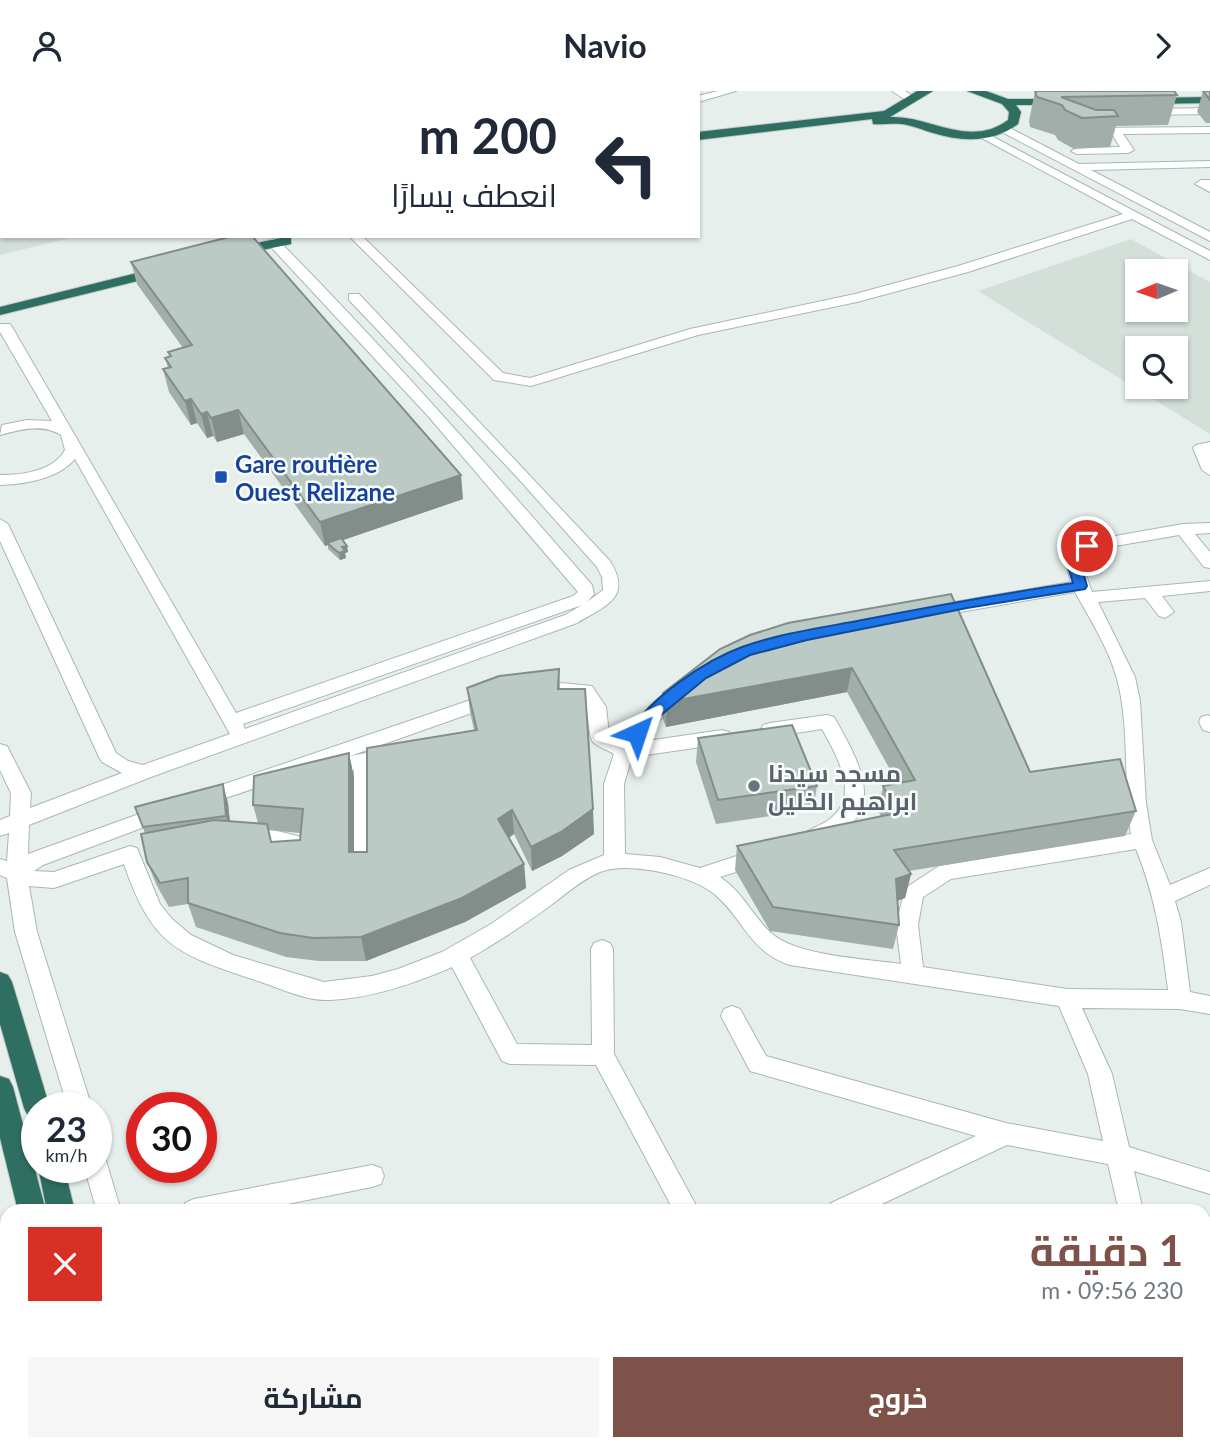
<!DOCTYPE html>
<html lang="ar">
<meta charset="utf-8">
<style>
body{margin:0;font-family:Lato,Cairo,sans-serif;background:#f6f6f7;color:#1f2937;direction:rtl;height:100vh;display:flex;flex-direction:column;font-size:26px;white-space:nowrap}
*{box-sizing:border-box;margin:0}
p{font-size:23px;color:#747a83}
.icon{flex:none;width:38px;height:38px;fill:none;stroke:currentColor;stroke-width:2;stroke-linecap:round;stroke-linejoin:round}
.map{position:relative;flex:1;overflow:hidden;direction:ltr}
.drawer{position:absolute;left:0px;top:1113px;width:1211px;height:247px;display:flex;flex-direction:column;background:#fff;border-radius:21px 21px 0 0;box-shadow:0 2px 5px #0004;direction:rtl}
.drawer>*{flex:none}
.guide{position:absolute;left:0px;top:0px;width:700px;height:147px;box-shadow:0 2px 5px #0004;direction:rtl;background:#fff;color:#1f2937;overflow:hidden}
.needle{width:46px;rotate:268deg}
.tools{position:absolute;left:1125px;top:168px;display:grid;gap:14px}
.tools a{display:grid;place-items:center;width:63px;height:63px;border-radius:0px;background:#fff;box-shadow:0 2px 5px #0004;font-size:35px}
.speed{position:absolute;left:21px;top:1001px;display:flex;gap:14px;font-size:35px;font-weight:700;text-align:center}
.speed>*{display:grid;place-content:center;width:91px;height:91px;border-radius:50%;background:#fff;box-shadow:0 2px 5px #0004;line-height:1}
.speed small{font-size:18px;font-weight:400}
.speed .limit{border:10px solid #d22;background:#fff;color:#111}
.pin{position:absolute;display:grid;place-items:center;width:60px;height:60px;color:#fff;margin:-30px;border:4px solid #fff;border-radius:50%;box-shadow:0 2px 7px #0007}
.me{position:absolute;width:77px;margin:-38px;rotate:42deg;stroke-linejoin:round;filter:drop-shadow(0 0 5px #0008)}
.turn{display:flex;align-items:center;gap:24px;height:147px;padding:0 28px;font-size:32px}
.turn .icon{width:91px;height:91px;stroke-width:2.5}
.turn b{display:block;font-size:49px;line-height:60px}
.round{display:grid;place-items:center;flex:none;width:74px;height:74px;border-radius:0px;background:#f6f6f7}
.head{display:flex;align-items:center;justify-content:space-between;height:119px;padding:0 28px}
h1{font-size:42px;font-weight:700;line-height:52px;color:#7f5249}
.primary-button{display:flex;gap:14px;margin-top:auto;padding:14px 28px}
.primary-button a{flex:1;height:80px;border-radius:0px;background:#7f5249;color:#fff;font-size:28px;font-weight:700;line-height:80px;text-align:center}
.primary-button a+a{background:#f6f6f7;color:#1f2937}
header{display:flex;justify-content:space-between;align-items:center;height:91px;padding:0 28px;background:#fff;font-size:32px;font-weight:700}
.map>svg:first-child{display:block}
.built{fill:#d4dfda;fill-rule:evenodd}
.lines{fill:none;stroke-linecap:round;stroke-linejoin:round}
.minor-casing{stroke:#a8b8b2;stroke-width:2}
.highway-casing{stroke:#c2cac8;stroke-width:2}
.minor{fill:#fff;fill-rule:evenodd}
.highway{fill:#2f6f62;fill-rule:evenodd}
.wall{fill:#a1aea9;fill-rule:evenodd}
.shaded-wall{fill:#838d89}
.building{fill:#bbcac4;stroke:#838d89;stroke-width:2}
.route{fill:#1a73e8;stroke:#114b97;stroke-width:2}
.transit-dot{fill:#1a4fb4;stroke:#f7fbf9;stroke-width:2.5}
.worship-dot{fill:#6b7280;stroke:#f7fbf9;stroke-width:2.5}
.labels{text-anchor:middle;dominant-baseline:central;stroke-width:5;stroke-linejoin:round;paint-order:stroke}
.transit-label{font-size:24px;font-weight:bold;fill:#164399;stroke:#f7fbf9;text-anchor:start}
.worship-label{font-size:24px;font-weight:bold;fill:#5b616d;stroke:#f7fbf9;text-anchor:start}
</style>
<header><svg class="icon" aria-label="forward" viewBox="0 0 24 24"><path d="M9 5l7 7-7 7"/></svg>Navio<svg class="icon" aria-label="person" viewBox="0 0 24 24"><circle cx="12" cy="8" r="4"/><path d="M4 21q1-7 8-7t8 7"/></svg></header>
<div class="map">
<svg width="1210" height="1359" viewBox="0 0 1210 1359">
<rect width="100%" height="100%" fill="#e6efeb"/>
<g class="built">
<polygon points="0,0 504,0 507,2 2,2 2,145 77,145 0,164"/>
<path d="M1131,148L1210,191V343L978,200ZM1138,180H1176V219H1138ZM1138,257H1176V296H1138Z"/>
</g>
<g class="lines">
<defs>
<g id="minor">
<polygon points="50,0 68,0 49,2"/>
<polygon points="154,0 165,0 166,2 155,2"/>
<polygon points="357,0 368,0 369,2 358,2"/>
<polygon points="674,0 686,0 687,2 675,2"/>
<polygon points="718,0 736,0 698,11 698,5"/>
<polygon points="892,0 905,0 915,7 906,9"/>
<rect x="0" y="9" width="2" height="6"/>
<polygon points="1210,17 1210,23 1148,24 1143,21 1148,18"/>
<polygon points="1000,36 1008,36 1079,73 1210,70 1210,76 1091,79 1210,141 1210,150 1000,40"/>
<polygon points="1210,36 1210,42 1123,43 1134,59 1128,62 1077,63 1071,60 1077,57 1120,56 1112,43 1085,42 1083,40 1089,37"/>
<polygon points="982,40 1210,160 1210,169 1132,128 968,181 857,211 698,244 531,295 494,289 349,145 362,145 503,282 530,287 690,238 855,203 958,175 1123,123 978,45 976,43"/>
<rect x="0" y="52" width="2" height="8"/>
<polygon points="1201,89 1210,89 1210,101 1195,93"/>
<polygon points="0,135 2,145 4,145 0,145"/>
<path d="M274,148L278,149C388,260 490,377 592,494L594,503L587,511L603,499L602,486L597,476L516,385L349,209V203H359L610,470C633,507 605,515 577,532L151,686L29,734L28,763L164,714L171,716L174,721L171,726L43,774L34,780L54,781L130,755L137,757L160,813L172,828L191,844L233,864L324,891L372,885L398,878L442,861L491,833L569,779L604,764V693L614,663C608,659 598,656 593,651C588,645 590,619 581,605L535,607L529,605L526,601L529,597L561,592L592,595L606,616L609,643L621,650C633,634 668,588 688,594L691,598L688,602L665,623L640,651L722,639L729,641L731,646L729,651L722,653L632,666L624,693L625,763L660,766L700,777L758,758L765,760L768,766L765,772L720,786C742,800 752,824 771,842C796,865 866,868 901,873L896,834L904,802L907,796L939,775L1131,743C1123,694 1130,635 1117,588C1109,558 1090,528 1075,501L931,526L922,520L925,516L1071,491L1066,473L1081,451L1183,433L1210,432V442L1195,443L1210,461V477L1204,476L1179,444L1092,459L1082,473L1092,501L1210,490V500L1162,505L1174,521L1165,527L1159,525L1145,507L1098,511L1135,586L1140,610L1146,712L1152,749L1170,794L1210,777V794L1175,810L1181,831L1190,901L1210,905V923L1180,918L1082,917L1112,983L1129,1056L1210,1081V1103L1134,1080L1143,1120H1119L1108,1073L1007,1054L867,1120H828L831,1112L976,1045L750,980L721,925L724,918L732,915L740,918L766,965L1006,1032L1103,1050L1088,983L1059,915L790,874C748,860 744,827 713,802C689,784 628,770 600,781C581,789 566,803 551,814C525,833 498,851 470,867L517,953L592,954L591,858L594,852L602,849L610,852L613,858L614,963L699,1120H674L596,974L510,973L502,970L452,876C413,893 372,907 329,909C306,910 282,898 261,891C181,864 153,859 124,773L54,797L29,795L37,841L92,1017H68L15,841L7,787L0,784V768L7,770L9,742L0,745V729L10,725L11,702L0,679V653L7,655L31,702L30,717L122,682L102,671L99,666L0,450V428L8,433L116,662L128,670L143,674L230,643L75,368C58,388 25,393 0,394V384C22,384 54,380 65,359L61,344C41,332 20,339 0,344L2,334L27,329L52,330L0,241V233H10L12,236L236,622L573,505L578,501L428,325L270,155V149ZM582,514L565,524L245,638L243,633ZM1136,758C1155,804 1162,850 1168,899L1067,898L923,876L918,834L923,806L951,788Z"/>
<polygon points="1210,351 1210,384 1202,379 1193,357 1196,354"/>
<polygon points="494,601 500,602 503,607 500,612 350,665 393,657 400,659 403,664 400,669 374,675 374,778 371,784 364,786 357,784 354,778 354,679 327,684 320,682 318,676 202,715 195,713 192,708 195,703"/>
<path d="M827,624L834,626C865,680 891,730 810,756L803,753L800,748C805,739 818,736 827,730C862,707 838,667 822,638L770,646L763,644L761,639L763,634L770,632Z"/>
<polygon points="1208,624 1210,625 1210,641 1203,639 1199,631 1201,626"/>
<path d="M273,739L306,747L309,752L306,757C302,759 244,755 238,753L235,748L238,743Z"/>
<polygon points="96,1063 105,1066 121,1120 97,1120 84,1076 96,1076"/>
<polygon points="372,1074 381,1077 384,1085 381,1093 372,1096 253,1120 182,1120 185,1112 194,1108"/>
<polygon points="149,1353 177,1353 179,1359 151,1359"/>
<polygon points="299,1353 330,1353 333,1359 302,1359"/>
<polygon points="826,1353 864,1353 861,1359 823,1359"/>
<polygon points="1168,1353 1196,1353 1198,1359 1170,1359"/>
</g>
<g id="highway">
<path d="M917,0H933L890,26C930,24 969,58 1008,29L1009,21L1002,13L967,0H986L1008,8H1061L1067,11L1061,14H1016L1021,21L1018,33C993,52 962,51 933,42C922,39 912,34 901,33C891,32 882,34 873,33L872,28L698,49V41L884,20Z"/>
<polygon points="1210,6 1210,12 1149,13 1143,10 1149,7"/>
<polygon points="286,146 291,147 291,153 233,165 226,161 228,158"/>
<polygon points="161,176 168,180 166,183 0,224 0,216"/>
<polygon points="0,881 8,884 12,891 50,1017 37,1017 37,1028 28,1025 24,1017 0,933"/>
<polygon points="0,985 9,988 13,996 46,1120 18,1120 0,1047"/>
<polygon points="38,1076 64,1076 75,1120 47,1120"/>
<polygon points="70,1353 100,1353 101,1359 71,1359"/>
<polygon points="103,1353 133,1353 135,1359 105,1359"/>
</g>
</defs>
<use href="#minor" class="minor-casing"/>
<use href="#highway" class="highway-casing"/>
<use href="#minor" class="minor"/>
<use href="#highway" class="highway"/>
</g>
<g class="wall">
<polygon points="1035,0 1177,4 1168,34 1116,35 1110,56 1074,58 1058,49 1055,44 1030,36 1029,30"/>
<polygon points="1203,0 1210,0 1210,32 1206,32 1197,21"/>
<polygon points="131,171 463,408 342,449 347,455 348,461 345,462 346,467 340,469 328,458 328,454 325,455 244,343 217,351 213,345 207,347 197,332 191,334 169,301 163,278 168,277 165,267 170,266 168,261 183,257 137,193"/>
<polygon points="788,532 1030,681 1136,720 1125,745 909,780 911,783 905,807 897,810 899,834 893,858 770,840 735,779 737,755 881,725 878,720 883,695 898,693 847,601 666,636 662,626 663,602"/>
<path d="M559,578L560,598L594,743L562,765L532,780L514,743L509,747L524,773L526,797L465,831L366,870H319L286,866L196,836L188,813L169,816L157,795L147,771L145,742L135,716L228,712L230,730L258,732L253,714L349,662L354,687V761H367L474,639L470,621L467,597ZM268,739L300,742V749L271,751Z"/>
<polygon points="698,647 817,695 813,719 716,733 696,671"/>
</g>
<g class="shaded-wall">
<polygon points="191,308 197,332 191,334 185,310"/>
<polygon points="238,319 244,343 217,351 211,327"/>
<polygon points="207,321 213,345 207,347 201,323"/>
<polygon points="461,384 463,408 329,454 327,452 328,454 325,455 320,431"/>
<polygon points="347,455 348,461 345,462 346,467 340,469 339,462 342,456"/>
<polygon points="852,577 847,601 666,636 667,611"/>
<polygon points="349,662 354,687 354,786 349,761"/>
<polygon points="223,693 228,712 231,744 226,725"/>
<polygon points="593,718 594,743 562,765 532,780 531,756"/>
<polygon points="512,719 514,743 500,752 498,728"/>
<polygon points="524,773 526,797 465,831 366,870 361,846"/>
<polygon points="911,783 905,807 890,812 896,788"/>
</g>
<g class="building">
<polygon points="69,0 138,0 140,2 60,2"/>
<polygon points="1035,0 1174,0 1177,4 1061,6 1096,19 1114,19 1118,25 1082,27 1065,19 1062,14 1037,6"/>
<polygon points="1203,0 1210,0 1210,9"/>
<polygon points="233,145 252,145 461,384 320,431 238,319 211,327 207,321 201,323 191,308 185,310 163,278 171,276 165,267 171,265 168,261 192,254 131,171"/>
<polygon points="341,447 347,455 342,456 345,460 339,462 327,452"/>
<polygon points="951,503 1030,681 1120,668 1136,720 894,759 911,783 896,788 899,834 773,816 737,755 897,722 883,695 915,689 852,577 667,611 663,602 720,558 750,544 788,532"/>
<polygon points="559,578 558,598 585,598 593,718 561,741 531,756 512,719 498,728 524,773 462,807 361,846 313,847 280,842 188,812 188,787 160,792 147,771 141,743 214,729 267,733 271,751 300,749 303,718 253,714 254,685 349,662 349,761 367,761 367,657 477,639 467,597 499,585"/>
<polygon points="792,634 817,695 718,709 698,647"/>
<polygon points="223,693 226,725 143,736 135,716"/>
</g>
<path class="route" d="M1087,451L1094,455L1081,473L1087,495L1085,498L967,517L807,549L750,564L706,587L655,629L642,646L637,648L629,642C650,607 704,570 742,556C778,543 819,537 857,530C928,516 1000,503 1073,492L1067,473L1082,452Z"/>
<rect class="transit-dot" x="214" y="379" width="14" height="14" rx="3.5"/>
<circle class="worship-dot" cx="754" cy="695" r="7"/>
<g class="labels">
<g class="transit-label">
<text x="235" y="372">Gare routière<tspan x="235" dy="28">Ouest Relizane</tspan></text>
</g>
<g class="worship-label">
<text x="768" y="681">مسجد سيدنا<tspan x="768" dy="28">ابراهيم الخليل</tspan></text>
</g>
</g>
</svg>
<div class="tools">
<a><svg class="needle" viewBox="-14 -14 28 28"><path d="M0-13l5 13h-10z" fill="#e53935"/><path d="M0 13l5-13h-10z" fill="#747a83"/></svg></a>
<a><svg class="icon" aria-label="search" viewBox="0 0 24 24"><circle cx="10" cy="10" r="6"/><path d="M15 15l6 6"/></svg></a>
</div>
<div class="speed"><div>23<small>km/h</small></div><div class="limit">30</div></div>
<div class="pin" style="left:1087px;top:455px;background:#d93025"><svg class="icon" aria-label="arrive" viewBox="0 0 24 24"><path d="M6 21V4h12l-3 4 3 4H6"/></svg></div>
<svg class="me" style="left:637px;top:642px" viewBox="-20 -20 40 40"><path d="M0-17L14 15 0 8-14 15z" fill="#1a73e8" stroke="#fff" stroke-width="4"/></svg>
<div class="guide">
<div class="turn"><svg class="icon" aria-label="left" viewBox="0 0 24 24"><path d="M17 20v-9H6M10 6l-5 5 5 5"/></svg><div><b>200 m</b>انعطف يسارًا</div></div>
</div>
<section class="drawer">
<div class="head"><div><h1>1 دقيقة</h1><p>230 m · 09:56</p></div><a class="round" style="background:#d93025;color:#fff"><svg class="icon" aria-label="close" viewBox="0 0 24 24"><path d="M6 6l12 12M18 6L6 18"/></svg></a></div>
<div class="primary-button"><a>خروج</a><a>مشاركة</a></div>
</section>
</div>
